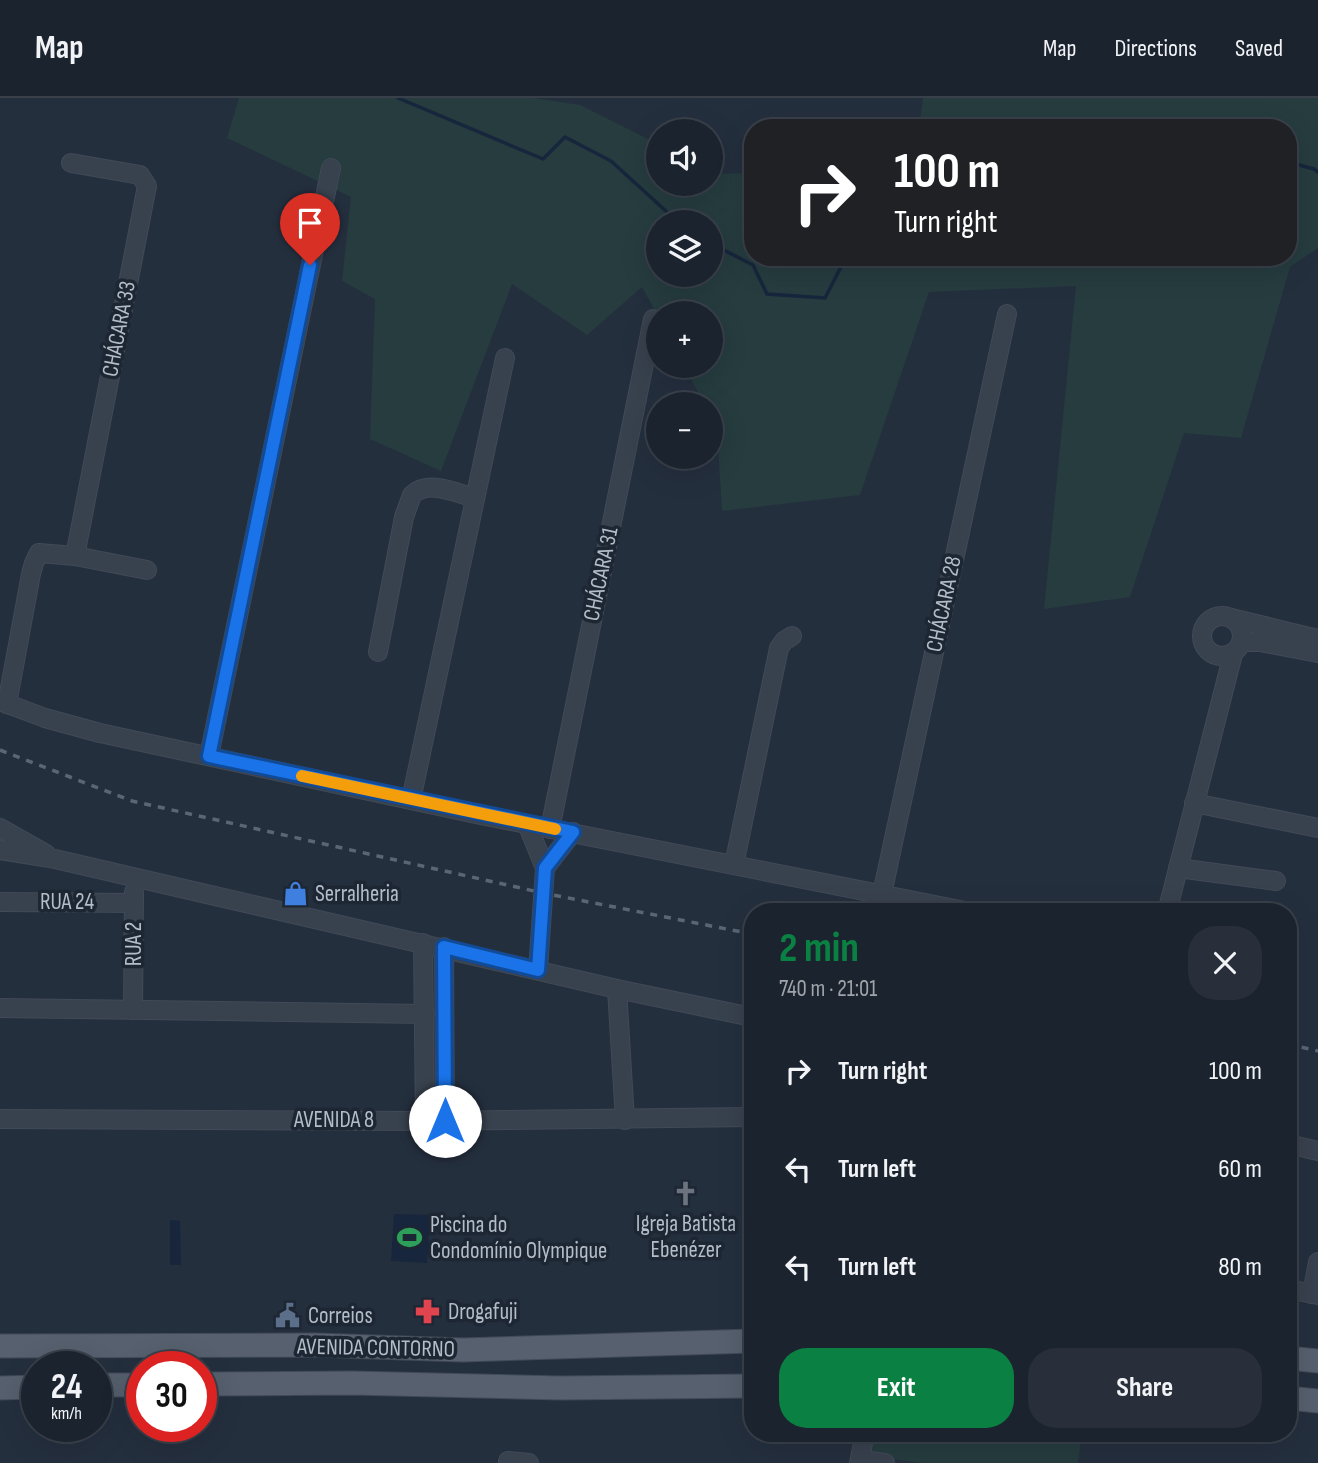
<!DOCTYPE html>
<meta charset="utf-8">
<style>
body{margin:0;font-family:"Sofia Sans Condensed",sans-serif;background:#282f3a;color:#f1f3f6;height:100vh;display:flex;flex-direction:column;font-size:26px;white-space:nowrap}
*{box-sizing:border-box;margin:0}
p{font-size:23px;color:#a0a4aa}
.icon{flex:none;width:38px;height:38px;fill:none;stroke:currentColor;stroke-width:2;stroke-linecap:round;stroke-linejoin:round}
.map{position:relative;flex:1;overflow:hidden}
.sheet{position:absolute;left:744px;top:805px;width:553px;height:539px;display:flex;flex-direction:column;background:#1b232e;border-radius:28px;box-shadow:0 7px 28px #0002,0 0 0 2px #39404a}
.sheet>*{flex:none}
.hud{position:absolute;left:744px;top:21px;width:553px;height:147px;border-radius:28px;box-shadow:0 7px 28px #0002,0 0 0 2px #39404a;background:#202124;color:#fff;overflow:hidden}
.buttons{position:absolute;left:646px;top:21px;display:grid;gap:14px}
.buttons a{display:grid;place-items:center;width:77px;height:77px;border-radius:50%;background:#1b232e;box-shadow:0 7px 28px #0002,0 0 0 2px #39404a;font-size:35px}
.speed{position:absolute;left:21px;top:1253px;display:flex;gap:14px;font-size:35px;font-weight:700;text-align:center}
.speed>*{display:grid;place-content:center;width:91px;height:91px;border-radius:50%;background:#1b232e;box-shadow:0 7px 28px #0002,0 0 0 2px #39404a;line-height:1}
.speed small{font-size:18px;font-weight:400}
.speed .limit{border:10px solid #d22;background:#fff;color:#111}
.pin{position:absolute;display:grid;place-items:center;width:60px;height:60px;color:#fff;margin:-72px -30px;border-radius:50% 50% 50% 0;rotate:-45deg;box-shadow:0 0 7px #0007}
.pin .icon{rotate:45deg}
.me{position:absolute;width:77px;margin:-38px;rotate:0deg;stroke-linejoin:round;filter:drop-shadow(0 0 5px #0008)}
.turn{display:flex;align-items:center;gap:24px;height:147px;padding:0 35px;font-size:32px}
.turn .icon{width:91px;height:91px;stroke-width:2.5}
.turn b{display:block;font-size:49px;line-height:60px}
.round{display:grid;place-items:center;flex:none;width:74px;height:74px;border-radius:28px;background:#282f3a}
.headline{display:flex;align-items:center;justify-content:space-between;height:119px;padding:0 35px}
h1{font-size:42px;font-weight:700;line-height:52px;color:#0b8043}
.primary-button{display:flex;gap:14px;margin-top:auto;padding:14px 35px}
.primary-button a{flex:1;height:80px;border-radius:28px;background:#0b8043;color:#fff;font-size:28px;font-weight:700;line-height:80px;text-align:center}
.primary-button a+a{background:#282f3a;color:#f1f3f6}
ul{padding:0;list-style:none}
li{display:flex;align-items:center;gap:21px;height:98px;padding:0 35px}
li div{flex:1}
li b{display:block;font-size:26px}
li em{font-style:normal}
header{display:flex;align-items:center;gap:42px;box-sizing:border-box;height:98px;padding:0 35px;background:#1b232e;border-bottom:2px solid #39404a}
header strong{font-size:33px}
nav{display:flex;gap:38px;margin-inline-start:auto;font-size:24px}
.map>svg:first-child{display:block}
.green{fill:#263c3f;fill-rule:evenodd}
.water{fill:#17263c}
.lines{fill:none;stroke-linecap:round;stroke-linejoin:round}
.stream{stroke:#17263c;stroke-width:3.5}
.minor-casing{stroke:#414a57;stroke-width:20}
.major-casing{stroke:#414a57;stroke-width:25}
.minor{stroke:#38414e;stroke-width:18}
.major{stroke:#56606e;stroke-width:23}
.rail{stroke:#5a6575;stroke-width:3.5;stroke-dasharray:7 7;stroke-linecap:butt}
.route-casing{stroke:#114b97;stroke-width:18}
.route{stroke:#1a73e8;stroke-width:12}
.slow{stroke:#f59e0b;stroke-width:12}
.labels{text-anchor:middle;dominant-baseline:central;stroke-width:7;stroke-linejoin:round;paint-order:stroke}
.street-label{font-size:23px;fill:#b4bcc9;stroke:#1d2633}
.poi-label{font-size:23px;fill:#b4bcc9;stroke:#1d2633;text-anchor:start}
</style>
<header>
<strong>Map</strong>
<nav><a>Map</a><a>Directions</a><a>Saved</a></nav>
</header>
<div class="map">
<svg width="1318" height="1365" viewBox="0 0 1318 1365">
<rect width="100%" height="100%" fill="#242f3e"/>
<g class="green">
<path d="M239,0H534L580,7L658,46V86H710L711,73L718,76L752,75V159H1288V30H919L923,0H1318V150L1290,169L1241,340L1184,335L1130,499L1044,511L1076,188L929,194L860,397L722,413L717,332L711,320L710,306H704L684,268H710V215H658V218L642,189L587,237L512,186L441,373L370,341L375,201L342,183L351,99L227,40ZM658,124H710V177H658Z"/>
<polygon points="872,1335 1082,1335 1078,1365 923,1365 869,1358"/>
</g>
<g class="water">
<polygon points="394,1116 430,1117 427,1165 391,1163"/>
<polygon points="170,1122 180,1123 181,1167 170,1167"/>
</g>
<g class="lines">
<g class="stream">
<polyline points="398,0 543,61 565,39 611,63 678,124"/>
<polyline points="1288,64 1314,71 1318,74"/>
<polyline points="710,145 753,167 767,196 825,200 846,159"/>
</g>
<defs>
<g id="minor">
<polyline points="71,65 140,77 147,88 75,458"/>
<circle cx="1222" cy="538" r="20"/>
<polyline points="1231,520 1318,541"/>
<polyline points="1241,544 1260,544 1318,555"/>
<path d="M378,554L404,419L412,397C428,381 456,395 475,400"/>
<polyline points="0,603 45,620 100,635 476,716 970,814"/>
<polyline points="7,606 31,476 34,465 39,455 75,458 147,472"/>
<polyline points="209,658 331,70"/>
<polyline points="411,702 505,260"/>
<polyline points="1194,705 1318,730"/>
<polyline points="527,726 545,770 538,872"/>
<polyline points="0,730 46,756"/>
<polyline points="550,731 653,221"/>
<polyline points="0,752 55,761 617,891 752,919"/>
<polyline points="734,767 779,550 784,543 792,538"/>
<polyline points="545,770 573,734"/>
<polyline points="1178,770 1276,783"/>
<polyline points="882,796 1007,216"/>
<polyline points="0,804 134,805"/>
<polyline points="1167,814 1233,556"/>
<polyline points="423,845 425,1023"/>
<polyline points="444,849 445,1022"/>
<polyline points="617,891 625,1022"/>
<polyline points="0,910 425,916"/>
<polyline points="133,912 134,794"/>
<polyline points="0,1021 425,1023 752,1019"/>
<polyline points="1288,1046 1318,1053"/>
<polyline points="1288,1191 1318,1197"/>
<polyline points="1312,1196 1318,1164"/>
<polyline points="860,1362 885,1365"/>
<polyline points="508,1363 529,1365"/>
<polyline points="859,1365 865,1335"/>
</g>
<g id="major">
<polyline points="0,1248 315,1247 463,1252 752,1243"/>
<polyline points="1288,1260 1318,1263"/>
<polyline points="201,1286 352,1285 561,1290 752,1288"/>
<polyline points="96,1287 142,1287"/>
<polyline points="0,1290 37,1289"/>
<polyline points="1288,1300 1318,1303"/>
</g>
</defs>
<use href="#minor" class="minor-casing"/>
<use href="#major" class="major-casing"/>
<use href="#minor" class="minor"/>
<use href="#major" class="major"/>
<g class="rail">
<polyline points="0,652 132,703 543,795 752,836"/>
<polyline points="1288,946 1318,953"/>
</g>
</g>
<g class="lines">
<defs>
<polyline id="route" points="310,167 209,658 573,734 545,770 538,872 444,849 445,1023"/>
</defs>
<use href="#route" class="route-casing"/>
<use href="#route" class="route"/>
<polyline class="slow" points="302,678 555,731"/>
</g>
<defs>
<symbol id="shop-bare" viewBox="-9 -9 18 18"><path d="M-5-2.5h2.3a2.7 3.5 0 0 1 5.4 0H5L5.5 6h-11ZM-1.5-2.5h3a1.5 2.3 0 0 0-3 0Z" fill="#3f7fe0" stroke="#1d2633" stroke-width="2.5" paint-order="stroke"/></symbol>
<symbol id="church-bare" viewBox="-9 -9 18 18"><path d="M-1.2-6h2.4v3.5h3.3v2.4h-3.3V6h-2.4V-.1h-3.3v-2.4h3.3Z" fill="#6b7280" stroke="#1d2633" stroke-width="2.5" paint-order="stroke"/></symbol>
<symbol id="stadium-bare" viewBox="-9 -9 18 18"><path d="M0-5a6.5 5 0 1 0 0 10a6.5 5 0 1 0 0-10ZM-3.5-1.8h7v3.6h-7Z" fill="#2e9e5b" stroke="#1d2633" stroke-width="2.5" paint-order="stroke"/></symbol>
<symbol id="pharmacy-bare" viewBox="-9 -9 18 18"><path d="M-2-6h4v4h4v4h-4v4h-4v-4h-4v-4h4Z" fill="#e0444e" stroke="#1d2633" stroke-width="2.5" paint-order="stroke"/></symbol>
<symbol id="civic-bare" viewBox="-9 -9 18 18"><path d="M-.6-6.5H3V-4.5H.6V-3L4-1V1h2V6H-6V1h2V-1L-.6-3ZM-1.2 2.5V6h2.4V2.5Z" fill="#5c6f8a" stroke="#1d2633" stroke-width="2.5" paint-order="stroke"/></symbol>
</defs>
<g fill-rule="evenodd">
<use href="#shop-bare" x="278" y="778" width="35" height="35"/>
<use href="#church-bare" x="668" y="1078" width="35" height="35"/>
<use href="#stadium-bare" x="392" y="1122" width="35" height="35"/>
<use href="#pharmacy-bare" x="410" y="1196" width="35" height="35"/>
<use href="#civic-bare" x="270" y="1200" width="35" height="35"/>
</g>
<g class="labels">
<g class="street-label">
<text transform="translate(119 231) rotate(-79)">CHÁCARA 33</text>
<text transform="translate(601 476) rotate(-78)">CHÁCARA 31</text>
<text transform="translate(944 506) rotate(-78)">CHÁCARA 28</text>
<text x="67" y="804">RUA 24</text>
<text transform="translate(134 846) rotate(-90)">RUA 2</text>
<text x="334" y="1022">AVENIDA 8</text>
<text transform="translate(376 1250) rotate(1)">AVENIDA CONTORNO</text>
</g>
<g class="poi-label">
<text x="315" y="796">Serralheria</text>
<text x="686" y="1126" text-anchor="middle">Igreja Batista<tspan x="686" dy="26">Ebenézer</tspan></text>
<text x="430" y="1127">Piscina do<tspan x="430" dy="26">Condomínio Olympique</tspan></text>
<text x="448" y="1214">Drogafuji</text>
<text x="308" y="1218">Correios</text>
</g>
</g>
</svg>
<div class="buttons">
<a><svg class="icon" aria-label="sound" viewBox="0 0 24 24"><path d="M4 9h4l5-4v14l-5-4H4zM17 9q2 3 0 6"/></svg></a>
<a><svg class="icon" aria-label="layers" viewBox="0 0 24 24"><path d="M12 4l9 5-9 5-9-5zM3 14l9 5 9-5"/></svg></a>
<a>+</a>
<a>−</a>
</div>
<div class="speed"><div>24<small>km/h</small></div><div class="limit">30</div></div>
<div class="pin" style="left:310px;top:167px;background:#d93025"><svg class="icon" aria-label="arrive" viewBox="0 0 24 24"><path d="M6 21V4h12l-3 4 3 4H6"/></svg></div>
<svg class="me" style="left:445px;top:1023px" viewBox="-20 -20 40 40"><circle r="19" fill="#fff"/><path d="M0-13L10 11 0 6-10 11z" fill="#1a73e8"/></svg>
<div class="hud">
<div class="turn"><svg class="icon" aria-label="right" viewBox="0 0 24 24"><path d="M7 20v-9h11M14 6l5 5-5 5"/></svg><div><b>100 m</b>Turn right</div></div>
</div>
<section class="sheet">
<div class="headline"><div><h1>2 min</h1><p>740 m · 21:01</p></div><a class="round"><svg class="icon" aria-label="close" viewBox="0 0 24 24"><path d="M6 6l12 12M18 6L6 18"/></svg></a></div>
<ul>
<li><svg class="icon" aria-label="right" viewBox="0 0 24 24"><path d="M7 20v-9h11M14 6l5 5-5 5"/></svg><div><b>Turn right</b></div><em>100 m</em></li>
<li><svg class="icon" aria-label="left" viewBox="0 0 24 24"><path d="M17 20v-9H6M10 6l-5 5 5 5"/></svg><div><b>Turn left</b></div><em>60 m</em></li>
<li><svg class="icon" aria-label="left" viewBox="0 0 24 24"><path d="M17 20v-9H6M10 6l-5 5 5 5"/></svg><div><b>Turn left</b></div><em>80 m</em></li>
</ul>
<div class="primary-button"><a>Exit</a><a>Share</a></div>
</section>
</div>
